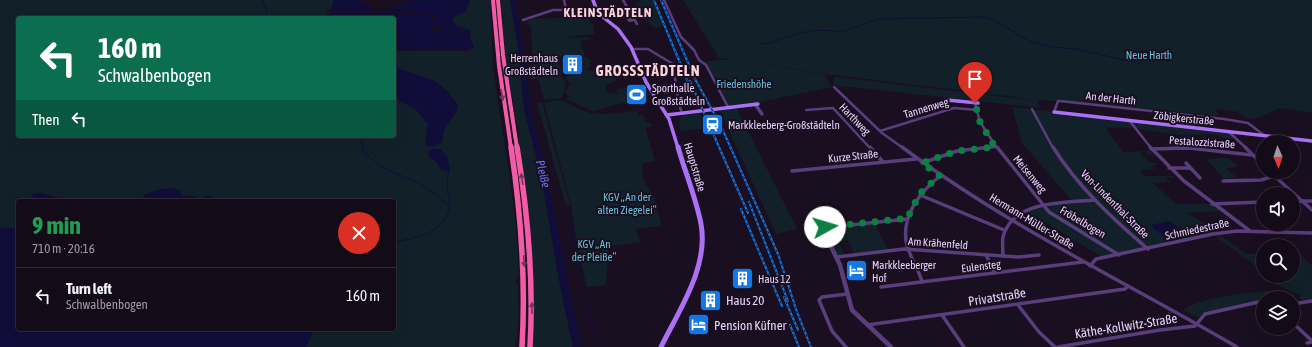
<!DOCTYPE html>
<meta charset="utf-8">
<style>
body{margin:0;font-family:"Asap Condensed",sans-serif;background:#1c1421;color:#f1f3f6;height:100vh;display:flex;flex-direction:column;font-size:15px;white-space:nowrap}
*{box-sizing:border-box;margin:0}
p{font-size:13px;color:#9d9ba2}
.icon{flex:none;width:22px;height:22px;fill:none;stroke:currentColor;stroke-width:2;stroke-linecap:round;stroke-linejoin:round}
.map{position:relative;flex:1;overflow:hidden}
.drawer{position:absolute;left:16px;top:199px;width:380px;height:132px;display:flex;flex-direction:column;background:#130b18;border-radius:4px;box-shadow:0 4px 16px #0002,0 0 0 1px #322b37}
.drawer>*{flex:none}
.hud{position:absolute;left:16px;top:16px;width:380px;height:122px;border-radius:4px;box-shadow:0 4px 16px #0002,0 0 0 1px #322b37;background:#0b6e4f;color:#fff;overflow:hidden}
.needle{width:26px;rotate:177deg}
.controls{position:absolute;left:1256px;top:135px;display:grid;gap:8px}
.controls a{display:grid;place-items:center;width:44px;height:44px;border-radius:50%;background:#130b18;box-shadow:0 4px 16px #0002,0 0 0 1px #322b37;font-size:20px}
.pin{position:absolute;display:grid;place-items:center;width:34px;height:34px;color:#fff;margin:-41px -17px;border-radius:50% 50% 50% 0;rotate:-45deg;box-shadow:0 0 4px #0007}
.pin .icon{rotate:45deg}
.me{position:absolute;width:44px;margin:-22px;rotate:84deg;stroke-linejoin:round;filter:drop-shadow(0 0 3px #0008)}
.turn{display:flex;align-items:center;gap:14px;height:84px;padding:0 16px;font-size:18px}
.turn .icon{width:52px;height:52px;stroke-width:2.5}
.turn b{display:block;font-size:28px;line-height:34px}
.then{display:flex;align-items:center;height:38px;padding:0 16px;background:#0003;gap:8px;font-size:15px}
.round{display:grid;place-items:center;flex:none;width:42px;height:42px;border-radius:21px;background:#1c1421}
.head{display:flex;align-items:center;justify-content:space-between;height:68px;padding:0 16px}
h1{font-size:24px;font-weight:700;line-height:30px;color:#1e9e55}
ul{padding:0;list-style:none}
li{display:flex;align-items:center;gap:12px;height:56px;padding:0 16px;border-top:1px solid #322b37}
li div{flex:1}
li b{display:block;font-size:15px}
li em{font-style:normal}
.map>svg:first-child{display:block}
.green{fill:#122129;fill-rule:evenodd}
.water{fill:#100d3b}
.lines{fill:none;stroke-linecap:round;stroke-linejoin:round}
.stream{stroke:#100d3b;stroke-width:1}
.minor-far1{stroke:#5a3d7b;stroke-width:2.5}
.minor{stroke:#5a3d7b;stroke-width:3.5}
.tertiary-far1{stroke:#5a3d7b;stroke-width:3.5}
.tertiary{stroke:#5a3d7b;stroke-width:4.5}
.secondary-far1{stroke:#ab70f4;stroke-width:3.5}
.secondary{stroke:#ab70f4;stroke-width:5}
.trunk-far1{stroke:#f25ca6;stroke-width:4}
.trunk{stroke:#f25ca6;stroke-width:5.5}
.rail-casing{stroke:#1278e7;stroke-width:2}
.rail{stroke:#190f20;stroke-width:1;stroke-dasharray:2.5;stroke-linecap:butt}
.oneway{fill:#7b325c}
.route{stroke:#0b8043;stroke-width:7;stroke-dasharray:0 12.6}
.labels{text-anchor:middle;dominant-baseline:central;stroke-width:4;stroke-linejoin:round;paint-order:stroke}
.park-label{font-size:11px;fill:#63c2d5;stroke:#190f20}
.poi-label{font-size:11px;fill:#e8d1fb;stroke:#190f20;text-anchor:start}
.street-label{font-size:11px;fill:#e8d1fb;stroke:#190f20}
.water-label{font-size:12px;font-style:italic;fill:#6778f3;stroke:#190f20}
.far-district-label{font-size:13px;font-weight:bold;letter-spacing:1px;fill:#fcd3dc;stroke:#190f20}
.near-street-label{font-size:13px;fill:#e8d1fb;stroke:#190f20}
.near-poi-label{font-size:13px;fill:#e8d1fb;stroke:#190f20;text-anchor:start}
.district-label{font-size:15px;font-weight:bold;letter-spacing:1px;fill:#fcd3dc;stroke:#190f20}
</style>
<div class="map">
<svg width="1312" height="347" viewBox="0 0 1312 347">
<rect width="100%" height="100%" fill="#190f20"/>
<g class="green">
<path d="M0,0H334L331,9L326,10L330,13L326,15L325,18H18V136H394V98L414,108L428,124L425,143H441L444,130L455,114C454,106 453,99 449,93C444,86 404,71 394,67V51H468L474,46L470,39L471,33L468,29H464L465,28L456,26L452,18L466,11L470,0H490L493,65H491L493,66C502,136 517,205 519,276L516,279V285H518C518,303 519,322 517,341L515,342V347H306L314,329H394V201H222L208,196L198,199L196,197L181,196L161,189L144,195L143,201H71L40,193L32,194L31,196L44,201H18V228H0ZM440,149L447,156L450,171H445L434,159Z"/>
<path d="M501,0H510L519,54L524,109L541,175L560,285L573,347H533C537,276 530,208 518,138L519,137L505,54Z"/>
<polygon points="639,0 653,0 664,26 654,28 640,14 648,13 645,8 638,8 635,3 642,2"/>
<polygon points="683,0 1312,0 1312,113 1280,108 1260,117 1246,119 1239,112 1216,109 1219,116 1059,100 1054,101 1038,100 1040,108 834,85 834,77 838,77 1036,101 1008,96 825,74 733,59 719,58"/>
<polygon points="587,17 593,25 594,34 563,37 594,38 580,41 585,56 568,58 563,56 557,58 562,73 561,75 566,84 562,98 544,100 539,80 533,78 531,27 527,23 532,19"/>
<polygon points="584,57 591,60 590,67 587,71 618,68 622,75 614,77 617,81 605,85 607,93 617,94 616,89 635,86 637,89 646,87 652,95 593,111 566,99 569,96 565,93 571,83 569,83 566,78 578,68 576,61 578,58"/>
<polygon points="733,59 822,74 825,75 832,87 736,107 797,229 776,234 719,108 728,107 715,82 719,82 716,77 713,78 704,63 708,61"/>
<path d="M555,100C568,100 578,110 590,113C605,116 623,112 638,111V115H643L646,123H651L652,126L645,128L655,161L642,163L643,179L656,202L661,226L636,229L640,242L611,246L608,252L606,285L587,287L576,238L571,205L544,103Z"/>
<polygon points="542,102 570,205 566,206 537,103"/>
<path d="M1012,107L1229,132L1235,139H1225C1217,133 1204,134 1195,135C1165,136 1137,125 1107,128V130L1123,152L1150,151L1155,156L1149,155L1146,152L1140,153L1143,157L1148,158L1146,159L1149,162L1156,163L1157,165H1152L1155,169H1162L1140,170L1145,176H1174V178L1165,177L1169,181L1174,182L1153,183L1176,204H1212L1222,211L1188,213L1218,233L1104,258L1026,211L1073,202L1022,143Z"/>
<polygon points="700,113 706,128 681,131 679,122 682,116"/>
<polygon points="1228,158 1238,167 1226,168 1237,178 1224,179 1206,159"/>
<polygon points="873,222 889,251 855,255 848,240 839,242 845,256 837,257 822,228"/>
<polygon points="1220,235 1246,254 1263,254 1263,271 1216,237"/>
<polygon points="1293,247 1312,266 1312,299 1303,301 1299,298 1301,296 1299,295 1278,285 1269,276 1293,276"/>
<path d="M1277,290L1286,298H1263V300L1204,313L1198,318L1183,310C1203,296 1252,293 1277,290Z"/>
</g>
<g class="water">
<polygon points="334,0 361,0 360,4 371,6 373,11 336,12 331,9"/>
<path d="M398,0H470L466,11L452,18L456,26L465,28C457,32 448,33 440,29L437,17L431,14L381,10H391C397,5 401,6 410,4L412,1Z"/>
<polygon points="510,0 515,0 524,53 531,113 547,174 574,312 582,347 573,347 560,285 541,175 524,109 519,54"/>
<polygon points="331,13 429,15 432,16 431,19 436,20 437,28 431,31 453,33 468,29 471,33 470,39 474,46 472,49 467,50 394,49 394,18 325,18 326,15"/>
<path d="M394,67L433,80L442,86L458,105V109L444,130L441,143C436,146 432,148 426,146L425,143L428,124C424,121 424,117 420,113C414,106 402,103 394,98Z"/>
<polygon points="434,149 440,149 447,156 450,171 443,171 439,168 438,164 429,156 429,150"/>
<polygon points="174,188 180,191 181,196 197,197 198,199 208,196 222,201 143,201 144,195 161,189"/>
<polygon points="40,193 71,201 44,201 31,196 32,194"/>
<polygon points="1170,221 1190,237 1169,242 1150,225"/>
<polygon points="0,228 18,228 18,329 314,329 306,347 0,347"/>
</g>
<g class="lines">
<g class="stream">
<polyline points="262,0 269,18"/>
<polyline points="928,18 984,17 994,20 1031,42 1053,47 1077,49 1141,64"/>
<polyline points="842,32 878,19 925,18"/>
<polyline points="761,43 766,44"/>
<path d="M767,44C797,34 809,27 841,32"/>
<polyline points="361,136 363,151 381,167 419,183 437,195 449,206"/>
<polyline points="568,208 572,238 587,303"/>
<path d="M394,242C417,238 449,232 450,203C450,197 447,191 447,185C447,179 449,176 448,170"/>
<polyline points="587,306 598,347"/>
</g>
<g class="minor-far1">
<polyline points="564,0 566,9"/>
<polyline points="623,0 637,24"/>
<polyline points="664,0 681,37 694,50 699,60 706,65 728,107"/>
<polyline points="523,20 553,10 596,10"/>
<polyline points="633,20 630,21 628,19 634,18"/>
<path d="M632,49H648L673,64C676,80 676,99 682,113"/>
<polyline points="834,87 882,133 903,148"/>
<polyline points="975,103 980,122 997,148"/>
<polyline points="1032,109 1053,148"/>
<polyline points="806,110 833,108 870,148"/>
<polyline points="1054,112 1058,101 1060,101 1224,119 1248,123 1265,136"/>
<polyline points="1129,120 1151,148"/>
<polyline points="880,131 954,108 977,110"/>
<polyline points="1229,132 1246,148"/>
<polyline points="981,148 995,147"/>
<polyline points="1171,148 1193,148"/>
</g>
<g class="minor">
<polyline points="870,147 883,162"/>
<path d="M902,147C1006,225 1125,282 1237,347"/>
<polyline points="997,147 1049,212 1119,255"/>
<path d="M1053,147C1078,187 1113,219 1148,249"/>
<polyline points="1150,147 1184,181 1250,231"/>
<polyline points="1245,147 1263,165"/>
<polyline points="1151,149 1189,148 1252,155"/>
<polyline points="922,163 957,151 991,147"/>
<polyline points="1186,163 1200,178"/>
<polyline points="1169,168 1190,168"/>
<polyline points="792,171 916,159"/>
<polyline points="1270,172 1312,210"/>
<polyline points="1223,181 1261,180 1274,176"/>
<polyline points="920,195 1004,230"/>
<polyline points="1302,201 1312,201"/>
<polyline points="1293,202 1303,201"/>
<polyline points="1212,204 1263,202"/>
<polyline points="822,228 907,219"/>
<polyline points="986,255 995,273"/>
<path d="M1003,256C1003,250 1002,243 1003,237C1012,200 1065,203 1095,200"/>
<polyline points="837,257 904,249 1019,257 1039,255"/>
<polyline points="1090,266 1096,259 1213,234 1237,231 1312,233"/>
<path d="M922,282C919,269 910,258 907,245C900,217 920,192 940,176"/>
<polyline points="881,287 1083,262"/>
<polyline points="1293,304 1312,301"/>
<polyline points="1018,305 1039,332 1055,347"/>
<polyline points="942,315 964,347"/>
<polyline points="1293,323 1312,341"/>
<polyline points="867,325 1125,289 1128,286"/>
<polyline points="1307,343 1312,342"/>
<polyline points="846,347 832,331 819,300 822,297 847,294"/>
<polyline points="1058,347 1160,330 1195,326 1205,314 1263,301"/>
</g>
<polyline class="tertiary-far1" points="755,104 762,114"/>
<polyline class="tertiary" points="822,228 840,265 852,310 891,347"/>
<g class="secondary-far1">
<polyline points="593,0 598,13 618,29 631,47 646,82 669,119 678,148"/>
<polyline points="947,100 978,103"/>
<polyline points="1054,112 1312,141"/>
<polyline points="667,115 758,104"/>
</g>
<path class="secondary" d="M661,347C679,310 709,267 701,224C696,198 685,172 678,147"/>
<g class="trunk-far1">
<polyline points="493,0 499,66 511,148"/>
<polyline points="498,0 503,55 517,148"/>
</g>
<g class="trunk">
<path d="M511,147C521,214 526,280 522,347"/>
<path d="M517,147C528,214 534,279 530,347"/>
</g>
<defs>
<g id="rail">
<polyline points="654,0 690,87"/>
<polyline points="661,0 695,79 721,126 778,254 797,312 811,347"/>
<polyline points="690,81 748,213"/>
<polyline points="749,202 788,301"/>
<polyline points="741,209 782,306"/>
<polyline points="784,297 798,330"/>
<polyline points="790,325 799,347"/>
</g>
</defs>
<use href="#rail" class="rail-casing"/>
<use href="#rail" class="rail"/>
</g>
<defs><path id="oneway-solid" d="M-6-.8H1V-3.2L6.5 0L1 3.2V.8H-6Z"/></defs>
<g class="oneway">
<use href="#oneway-solid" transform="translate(502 95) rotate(81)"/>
<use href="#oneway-solid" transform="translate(522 179) rotate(-98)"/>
<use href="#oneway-solid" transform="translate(524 261) rotate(87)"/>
<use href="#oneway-solid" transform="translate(532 308) rotate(-89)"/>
</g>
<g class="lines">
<polyline class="route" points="825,227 900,219 907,219 915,203 923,190 940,176 922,163 957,151 995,147 980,122 975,103"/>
</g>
<defs>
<symbol id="building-square" viewBox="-11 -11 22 22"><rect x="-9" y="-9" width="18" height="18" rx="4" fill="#1278e7" stroke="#190f20"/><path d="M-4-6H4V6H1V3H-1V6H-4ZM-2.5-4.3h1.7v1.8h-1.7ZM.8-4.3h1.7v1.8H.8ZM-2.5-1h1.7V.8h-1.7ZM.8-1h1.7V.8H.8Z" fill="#fff"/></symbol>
<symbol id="stadium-square" viewBox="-11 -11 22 22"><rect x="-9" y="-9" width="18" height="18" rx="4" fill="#1278e7" stroke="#190f20"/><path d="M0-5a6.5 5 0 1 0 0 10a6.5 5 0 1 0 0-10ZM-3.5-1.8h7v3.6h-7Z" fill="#fff"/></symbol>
<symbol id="station-square" viewBox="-11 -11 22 22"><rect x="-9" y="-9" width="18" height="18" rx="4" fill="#1278e7" stroke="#190f20"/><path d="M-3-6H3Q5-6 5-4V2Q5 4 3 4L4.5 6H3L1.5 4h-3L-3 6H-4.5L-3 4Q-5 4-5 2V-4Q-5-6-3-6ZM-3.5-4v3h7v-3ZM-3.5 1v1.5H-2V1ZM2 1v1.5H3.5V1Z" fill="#fff"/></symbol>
<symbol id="hotel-square" viewBox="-11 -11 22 22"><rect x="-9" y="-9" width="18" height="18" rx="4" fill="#1278e7" stroke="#190f20"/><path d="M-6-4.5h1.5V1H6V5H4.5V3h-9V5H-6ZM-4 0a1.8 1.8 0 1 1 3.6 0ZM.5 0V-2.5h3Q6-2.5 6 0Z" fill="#fff"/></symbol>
</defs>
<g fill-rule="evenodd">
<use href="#building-square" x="560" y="52" width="25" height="25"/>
<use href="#stadium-square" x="624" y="82" width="25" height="25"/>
<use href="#station-square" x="700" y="112" width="25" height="25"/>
<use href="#hotel-square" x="844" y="258" width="25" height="25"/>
<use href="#building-square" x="730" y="266" width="25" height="25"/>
<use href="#building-square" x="698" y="288" width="25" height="25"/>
<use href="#hotel-square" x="686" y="312" width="25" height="25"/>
</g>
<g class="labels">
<g class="park-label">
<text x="1149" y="55">Neue Harth</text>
<text x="744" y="84">Friedenshöhe</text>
<text x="627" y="197">KGV „An der<tspan x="627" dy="13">alten Ziegelei“</tspan></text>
<text x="594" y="244">KGV „An<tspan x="594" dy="13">der Pleiße“</tspan></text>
</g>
<g class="poi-label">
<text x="558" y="58" text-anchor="end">Herrenhaus<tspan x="558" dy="13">Großstädteln</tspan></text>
<text x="652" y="88">Sporthalle<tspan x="652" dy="13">Großstädteln</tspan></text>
<text x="728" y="125">Markkleeberg-Großstädteln</text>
<text x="872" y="265">Markkleeberger<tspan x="872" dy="13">Hof</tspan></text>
<text x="758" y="279">Haus 12</text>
</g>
<g class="street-label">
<text transform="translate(1111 98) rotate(6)">An der Harth</text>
<text transform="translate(926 108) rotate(-17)">Tannenweg</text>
<text transform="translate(1184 118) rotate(6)">Zöbigkerstraße</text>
<text transform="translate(855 119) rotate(46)">Harthweg</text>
<text transform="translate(1202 142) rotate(4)">Pestalozzistraße</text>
<text transform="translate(853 156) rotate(-6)">Kurze Straße</text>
<text transform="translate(695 167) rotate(73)">Hauptstraße</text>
<text transform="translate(1030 174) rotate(50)">Meisenweg</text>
<text transform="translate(1115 204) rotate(45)">Von-Lindenthal-Straße</text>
<text transform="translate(1032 221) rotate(31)">Hermann-Müller-Straße</text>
<text transform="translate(1083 222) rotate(31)">Fröbelbogen</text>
<text transform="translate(1197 229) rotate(-12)">Schmiedestraße</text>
<text transform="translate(938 243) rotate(4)">Am Krähenfeld</text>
<text transform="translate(981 266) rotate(-7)">Eulensteg</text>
</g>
<g class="water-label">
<text transform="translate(543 174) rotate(76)">Pleiße</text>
</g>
<g class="far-district-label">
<text x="608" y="12">KLEINSTÄDTELN</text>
</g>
<g class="near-street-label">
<text transform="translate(997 297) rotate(-9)">Privatstraße</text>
<text transform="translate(1126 326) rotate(-9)">Käthe-Kollwitz-Straße</text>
</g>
<g class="near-poi-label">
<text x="726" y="300">Haus 20</text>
<text x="714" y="325">Pension Küfner</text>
</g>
<g class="district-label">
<text x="648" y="70">GROSSSTÄDTELN</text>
</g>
</g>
</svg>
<div class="controls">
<a><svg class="needle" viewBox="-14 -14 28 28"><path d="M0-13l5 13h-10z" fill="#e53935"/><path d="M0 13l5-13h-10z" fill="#9d9ba2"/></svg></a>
<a><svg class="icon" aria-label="sound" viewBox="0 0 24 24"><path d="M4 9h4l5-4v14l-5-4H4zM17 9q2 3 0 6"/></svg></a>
<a><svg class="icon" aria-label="search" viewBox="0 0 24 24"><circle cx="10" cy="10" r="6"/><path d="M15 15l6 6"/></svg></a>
<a><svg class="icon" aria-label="layers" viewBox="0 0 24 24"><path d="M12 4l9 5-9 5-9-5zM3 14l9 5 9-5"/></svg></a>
</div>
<div class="pin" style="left:975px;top:103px;background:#d93025"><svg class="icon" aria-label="arrive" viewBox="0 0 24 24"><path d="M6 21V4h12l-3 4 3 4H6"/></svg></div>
<svg class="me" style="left:825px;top:227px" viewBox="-20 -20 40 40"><circle r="19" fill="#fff"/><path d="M0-13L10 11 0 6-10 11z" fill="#0b8043"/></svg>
<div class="hud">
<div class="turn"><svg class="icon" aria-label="left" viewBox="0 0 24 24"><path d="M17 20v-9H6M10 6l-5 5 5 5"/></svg><div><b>160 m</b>Schwalbenbogen</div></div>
<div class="then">Then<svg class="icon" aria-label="left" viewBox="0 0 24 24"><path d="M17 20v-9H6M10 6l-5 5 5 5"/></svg></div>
</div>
<section class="drawer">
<div class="head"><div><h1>9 min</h1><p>710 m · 20:16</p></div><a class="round" style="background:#d93025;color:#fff"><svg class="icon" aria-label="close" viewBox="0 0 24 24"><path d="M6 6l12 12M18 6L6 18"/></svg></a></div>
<ul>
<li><svg class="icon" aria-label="left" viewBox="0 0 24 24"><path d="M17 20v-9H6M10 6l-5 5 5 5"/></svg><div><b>Turn left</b><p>Schwalbenbogen</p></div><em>160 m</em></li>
</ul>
</section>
</div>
